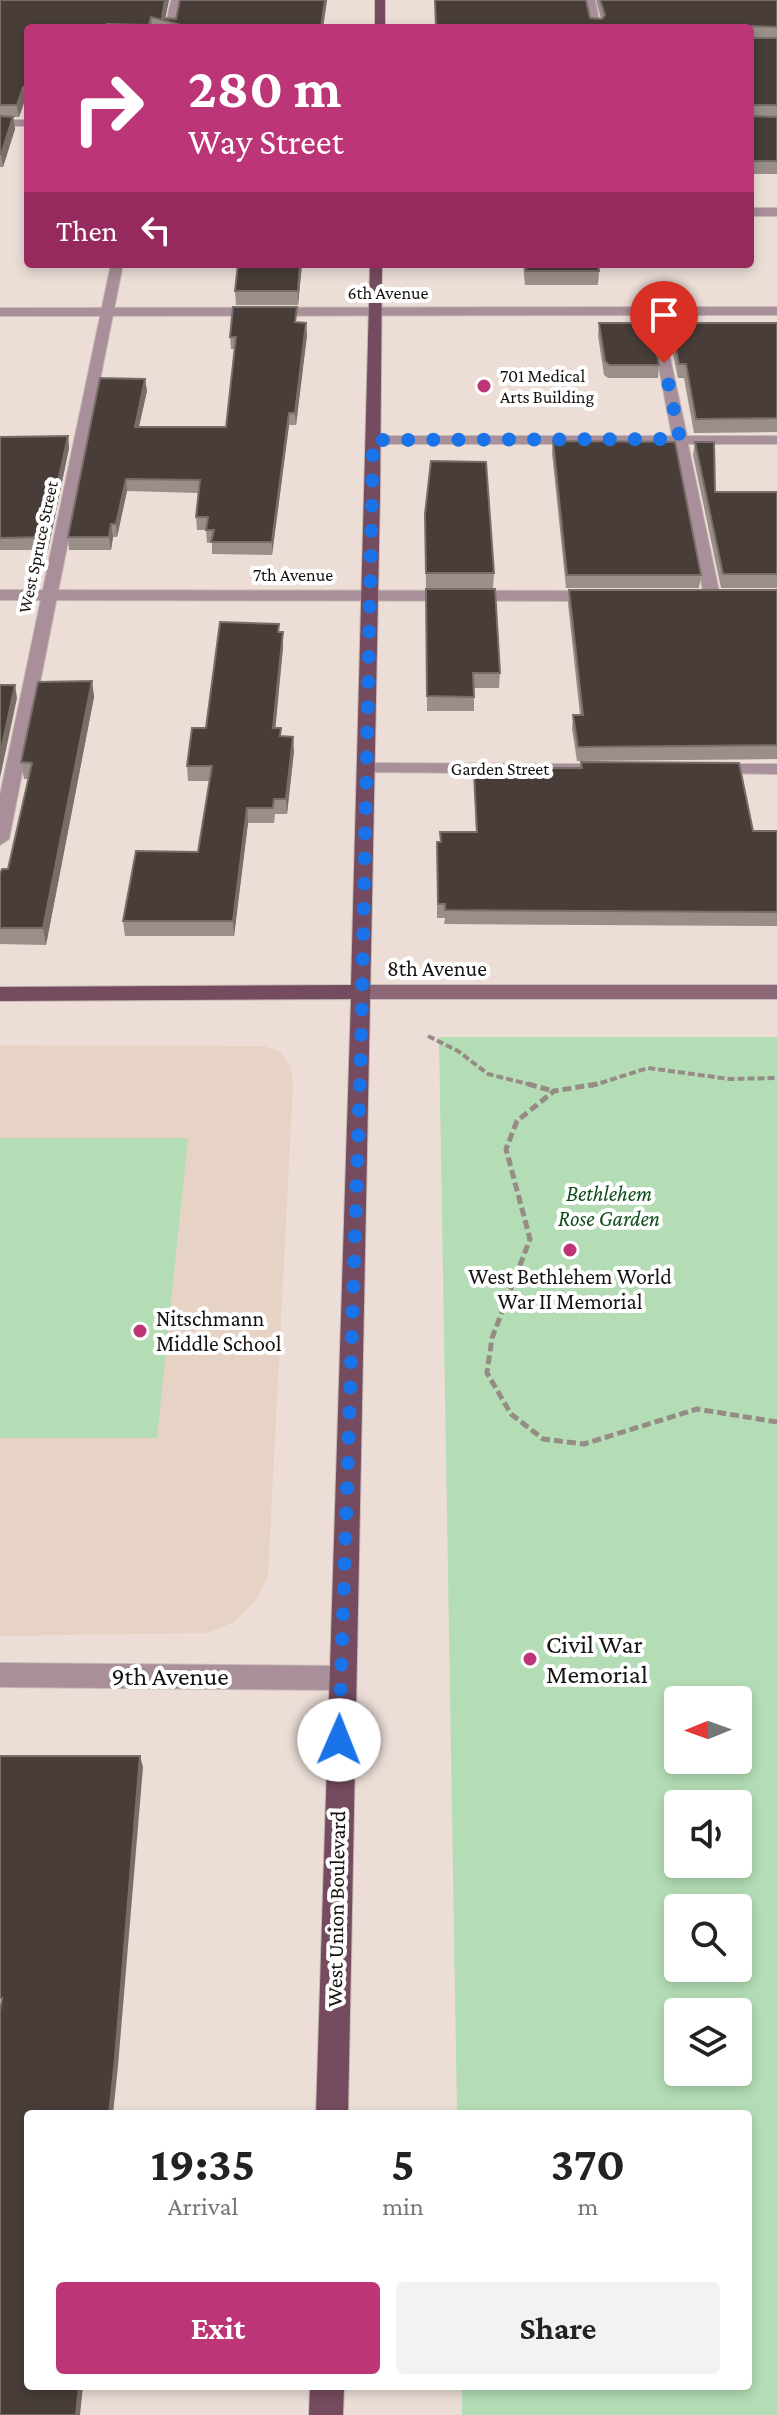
<!DOCTYPE html>
<style>
body{margin:0;font-family:"Crimson Pro",serif;background:#f2f2f2;color:#222;height:100vh;display:flex;flex-direction:column;font-size:30px;white-space:nowrap}
*{box-sizing:border-box;margin:0}
p{font-size:26px;color:#767676}
.icon{flex:none;width:44px;height:44px;fill:none;stroke:currentColor;stroke-width:2;stroke-linecap:round;stroke-linejoin:round}
.map{position:relative;flex:1;overflow:hidden}
.side{position:absolute;left:24px;top:2110px;width:728px;height:280px;display:flex;flex-direction:column;background:#fff;border-radius:8px;box-shadow:0 4px 12px #0003}
.side>*{flex:none}
.hud{position:absolute;left:24px;top:24px;width:730px;height:244px;border-radius:8px;box-shadow:0 4px 12px #0003;background:#bc3576;color:#fff;overflow:hidden}
.needle{width:52px;rotate:269deg}
.controls{position:absolute;left:664px;top:1686px;display:grid;gap:16px}
.controls a{display:grid;place-items:center;width:88px;height:88px;border-radius:8px;background:#fff;box-shadow:0 4px 12px #0003;font-size:40px}
.pin{position:absolute;display:grid;place-items:center;width:68px;height:68px;color:#fff;margin:-82px -34px;border-radius:50% 50% 50% 0;rotate:-45deg;box-shadow:0 0 8px #0007}
.pin .icon{rotate:45deg}
.me{position:absolute;width:88px;margin:-44px;rotate:1deg;stroke-linejoin:round;filter:drop-shadow(0 0 6px #0008)}
.turn{display:flex;align-items:center;gap:28px;height:168px;padding:0 32px;font-size:36px}
.turn .icon{width:104px;height:104px;stroke-width:2.5}
.turn b{display:block;font-size:56px;line-height:68px}
.then{display:flex;align-items:center;height:76px;padding:0 32px;background:#0003;gap:16px;font-size:30px}
.eta{display:flex;justify-content:space-evenly;align-items:center;height:136px;text-align:center}
.eta b{font-size:48px;font-weight:700;line-height:56px}
.button{display:flex;gap:16px;margin-top:auto;padding:16px 32px}
.button a{flex:1;height:92px;border-radius:8px;background:#bc3576;color:#fff;font-size:32px;font-weight:700;line-height:92px;text-align:center}
.button a+a{background:#f2f2f2;color:#222}
.map>svg:first-child{display:block}
.education{fill:#e7d3c5}
.green{fill:#b4ddb6;fill-rule:evenodd}
.lines{fill:none;stroke-linecap:round;stroke-linejoin:round}
.service-casing{stroke:#c5b9b3;stroke-width:2}
.minor-casing{stroke:#c5b9b3;stroke-width:2}
.secondary-casing{stroke:#c5b9b3;stroke-width:2}
.primary-casing{stroke:#c5b9b3;stroke-width:2}
.path-far1{stroke:#968c86;stroke-width:4;stroke-dasharray:7 3;stroke-linecap:butt}
.path{stroke:#968c86;stroke-width:5;stroke-dasharray:9 4;stroke-linecap:butt}
.service{fill:#a88f9a;fill-rule:evenodd}
.minor{fill:#a88f9a;fill-rule:evenodd}
.secondary{fill:#8b6777;fill-rule:evenodd}
.primary{fill:#754b5f;fill-rule:evenodd}
.wall{fill:#9a8e88}
.shaded-wall{fill:#796d68}
.building{fill:#483d38;stroke:#796d68;stroke-width:2}
.route{stroke:#1a73e8;stroke-width:14;stroke-dasharray:0 25.2}
.poi-dot{fill:#bc3576;stroke:#fff;stroke-width:3}
.labels{text-anchor:middle;dominant-baseline:central;stroke-width:8;stroke-linejoin:round;paint-order:stroke}
.far-street-label{font-size:18px;fill:#16120f;stroke:#fff}
.far-poi-label{font-size:18px;fill:#16120f;stroke:#fff;text-anchor:start}
.street-label{font-size:22px;fill:#16120f;stroke:#fff}
.park-label{font-size:22px;font-style:italic;fill:#0f4f1a;stroke:#fff}
.poi-label{font-size:22px;fill:#16120f;stroke:#fff}
.near-poi-label{font-size:26px;fill:#16120f;stroke:#fff;text-anchor:start}
.near-street-label{font-size:26px;fill:#16120f;stroke:#fff}
</style>
<div class="map">
<svg width="777" height="2415" viewBox="0 0 777 2415">
<rect width="100%" height="100%" fill="#ecded7"/>
<polygon class="education" points="0,1045 264,1046 281,1052 290,1065 293,1084 268,1577 255,1601 234,1622 207,1633 0,1636"/>
<g class="green">
<path d="M439,1037H777V2415H462V2386H748V2114H457ZM678,1700H738V1760H678ZM678,1804H738V1864H678ZM678,1908H738V1968H678ZM678,2012H738V2072H678Z"/>
<polygon points="0,1138 188,1138 157,1438 0,1438"/>
</g>
<g class="lines">
<defs>
<g id="service">
<polygon points="171,0 181,0 175,28 165,28"/>
<polygon points="585,0 595,0 601,28 591,28"/>
<rect x="750" y="208" width="27" height="8"/>
<polygon points="111,264 123,264 9,839 0,845 0,795"/>
<polygon points="654,307 660,311 687,436 777,436 777,444 688,444 720,596 718,599 712,601 704,596 674,444 373,444 366,440 373,436 672,436 648,311"/>
<polygon points="367,763 580,764 589,769 580,774 361,772 358,768 361,764"/>
<polygon points="710,764 777,764 777,774 704,773 701,769 704,765"/>
</g>
<g id="minor">
<rect x="0" y="120" width="28" height="6"/>
<polygon points="777,307 777,315 0,316 0,308"/>
<polygon points="0,590 596,591 604,596 596,601 0,600"/>
<polygon points="0,1663 340,1666 349,1669 353,1678 349,1687 340,1690 0,1687"/>
</g>
<polygon id="secondary" points="360,985 777,985 777,999 360,999 350,992"/>
<g id="primary">
<rect x="375" y="0" width="10" height="28"/>
<polygon points="370,264 382,264 380,495 348,2114 316,2114 351,999 0,1001 0,987 351,985"/>
<polygon points="310,2386 344,2386 343,2415 309,2415"/>
</g>
</defs>
<use href="#service" class="service-casing"/>
<use href="#minor" class="minor-casing"/>
<use href="#secondary" class="secondary-casing"/>
<use href="#primary" class="primary-casing"/>
<g class="path-far1">
<polyline points="428,1036 458,1051 488,1074 536,1086"/>
<polyline points="591,1086 648,1068 729,1079 777,1078"/>
</g>
<g class="path">
<polyline points="528,1084 553,1091"/>
<polyline points="597,1084 554,1091 517,1121 506,1149 530,1239 492,1338 487,1373 511,1414 543,1439 584,1444 697,1409 777,1422"/>
</g>
<use href="#service" class="service"/>
<use href="#minor" class="minor"/>
<use href="#secondary" class="secondary"/>
<use href="#primary" class="primary"/>
</g>
<g class="wall">
<polygon points="0,0 169,0 165,18 176,19 327,0 323,28 28,28 28,100 25,100 19,117 13,117 15,129 3,167 0,167"/>
<polygon points="596,0 777,0 777,174 750,174 750,28 590,18 601,19"/>
<polygon points="238,264 302,264 298,305 236,305 235,291"/>
<polygon points="523,264 598,264 599,271 598,285 525,285"/>
<polygon points="297,322 307,335 296,425 289,425 272,555 212,554 212,542 207,543 206,530 197,530 196,517 198,493 127,491 117,537 113,537 111,550 69,550 68,537 145,379 147,391 139,427 226,427 235,349 231,349 230,337"/>
<polygon points="599,323 659,365 658,378 608,378 604,375 598,336"/>
<polygon points="670,323 777,323 777,432 694,433 684,378 678,378 669,336"/>
<polygon points="68,436 69,448 48,550 0,550 0,437"/>
<polygon points="553,441 701,575 699,588 566,588 552,453"/>
<polygon points="695,442 715,492 777,492 777,588 721,588 693,455"/>
<polygon points="425,514 494,573 493,588 426,588"/>
<polygon points="426,589 500,673 499,688 474,688 474,711 427,711"/>
<polygon points="569,590 777,590 777,759 577,761 572,729 573,715 580,715 568,604"/>
<polygon points="280,632 283,632 283,647 275,728 281,728 281,736 294,751 287,814 275,814 274,823 248,823 234,936 125,936 123,921 198,852 210,781 188,781 187,766 206,728"/>
<polygon points="92,681 94,697 46,945 0,944 0,874 8,869 28,779 24,779 21,762"/>
<polygon points="581,762 753,831 777,831 777,926 444,924 445,918 437,918 437,842 440,842 440,832 476,832 474,774 551,774 551,768 581,768"/>
</g>
<g class="shaded-wall">
<polygon points="165,0 169,0 165,20 162,20"/>
<polygon points="325,0 327,0 323,28 321,28"/>
<polygon points="151,17 152,28 149,28 149,25"/>
<polygon points="23,87 25,100 19,117 17,105"/>
<polygon points="13,117 15,129 3,167 1,154"/>
<polygon points="300,264 302,264 298,305 298,291"/>
<polygon points="306,323 307,335 296,425 295,413"/>
<polygon points="145,379 147,391 136,439 135,427"/>
<polygon points="289,413 289,425 272,555 272,542"/>
<polygon points="68,436 69,448 48,550 46,537"/>
<polygon points="126,479 127,491 117,537 116,524"/>
<polygon points="111,524 113,537 111,550 109,537"/>
<polygon points="283,632 283,647 274,743 273,728"/>
<polygon points="92,681 94,697 46,945 43,928"/>
<polygon points="15,685 17,698 0,778 0,755"/>
<polygon points="293,737 294,751 287,814 286,799"/>
<polygon points="247,808 248,823 234,936 233,921"/>
<polygon points="140,1756 143,1767 118,2066 113,2114 109,2114"/>
<polygon points="79,2386 83,2386 80,2415 76,2415"/>
</g>
<g class="building">
<polygon points="0,0 165,0 162,18 176,19 180,0 325,0 321,28 181,28 181,25 151,17 149,25 107,24 106,28 28,28 28,87 23,87 17,105 0,105"/>
<polygon points="435,0 586,0 590,18 602,19 605,15 600,0 777,0 777,27 752,26 750,28 436,28"/>
<polygon points="750,33 751,38 777,38 777,105 752,105 750,114"/>
<polygon points="0,116 13,117 1,154 0,154"/>
<polygon points="750,116 777,117 777,161 750,161"/>
<polygon points="238,264 300,264 298,291 235,291"/>
<polygon points="525,264 598,264 599,271 526,271"/>
<polygon points="233,307 297,307 295,322 306,323 295,413 289,413 272,542 211,542 214,530 206,530 208,517 196,517 200,480 126,479 116,524 111,524 109,537 68,537 100,378 145,379 135,427 226,427 236,337 230,337"/>
<polygon points="599,323 651,323 659,365 609,365 605,361"/>
<polygon points="670,323 777,323 777,418 696,419 686,364 679,364"/>
<polygon points="68,436 46,537 0,538 0,437"/>
<polygon points="553,441 675,442 701,575 567,575"/>
<polygon points="695,442 714,442 715,492 777,492 777,574 723,574"/>
<polygon points="431,461 486,462 494,573 426,573 425,514"/>
<polygon points="426,589 495,589 500,673 473,673 474,697 427,696"/>
<polygon points="569,590 777,590 777,745 578,747 573,715 583,715"/>
<polygon points="220,622 279,624 278,632 283,632 273,728 281,728 280,736 293,737 286,799 274,799 273,808 247,808 233,921 123,921 136,851 198,852 212,766 187,766 192,728 206,728"/>
<polygon points="92,681 43,928 0,928 0,874 2,869 8,869 32,763 21,762 38,682"/>
<polygon points="0,685 15,685 0,755"/>
<polygon points="581,762 739,763 753,831 777,831 777,912 445,910 445,904 438,904 437,842 441,842 440,832 477,832 474,774 552,775 551,768 582,768"/>
<polygon points="0,1756 140,1756 115,2058 109,2114 28,2114 28,2386 79,2386 76,2415 0,2415 0,2012 2,1998 0,1998"/>
</g>
<g class="lines">
<polyline class="route" points="339,1740 361,1046 373,440 680,439 664,363"/>
</g>
<g class="poi-dot">
<circle cx="484" cy="386" r="8"/>
<circle cx="570" cy="1250" r="8"/>
<circle cx="140" cy="1331" r="8"/>
<circle cx="530" cy="1659" r="8"/>
</g>
<g class="labels">
<g class="far-street-label">
<text x="388" y="293">6th Avenue</text>
<text transform="translate(38 547) rotate(-78)">West Spruce Street</text>
<text x="293" y="575">7th Avenue</text>
<text x="500" y="769">Garden Street</text>
</g>
<g class="far-poi-label">
<text x="500" y="376">701 Medical<tspan x="500" dy="21">Arts Building</tspan></text>
</g>
<g class="street-label">
<text x="437" y="968">8th Avenue</text>
<text transform="translate(336 1909) rotate(-89)">West Union Boulevard</text>
</g>
<g class="park-label">
<text x="609" y="1193">Bethlehem<tspan x="609" dy="25">Rose Garden</tspan></text>
</g>
<g class="poi-label">
<text x="570" y="1276">West Bethlehem World<tspan x="570" dy="25">War II Memorial</tspan></text>
<text x="156" y="1318" text-anchor="start">Nitschmann<tspan x="156" dy="25">Middle School</tspan></text>
</g>
<g class="near-poi-label">
<text x="546" y="1644">Civil War<tspan x="546" dy="30">Memorial</tspan></text>
</g>
<g class="near-street-label">
<text x="170" y="1676">9th Avenue</text>
</g>
</g>
</svg>
<div class="controls">
<a><svg class="needle" viewBox="-14 -14 28 28"><path d="M0-13l5 13h-10z" fill="#e53935"/><path d="M0 13l5-13h-10z" fill="#767676"/></svg></a>
<a><svg class="icon" aria-label="sound" viewBox="0 0 24 24"><path d="M4 9h4l5-4v14l-5-4H4zM17 9q2 3 0 6"/></svg></a>
<a><svg class="icon" aria-label="search" viewBox="0 0 24 24"><circle cx="10" cy="10" r="6"/><path d="M15 15l6 6"/></svg></a>
<a><svg class="icon" aria-label="layers" viewBox="0 0 24 24"><path d="M12 4l9 5-9 5-9-5zM3 14l9 5 9-5"/></svg></a>
</div>
<div class="pin" style="left:664px;top:363px;background:#d93025"><svg class="icon" aria-label="arrive" viewBox="0 0 24 24"><path d="M6 21V4h12l-3 4 3 4H6"/></svg></div>
<svg class="me" style="left:339px;top:1740px" viewBox="-20 -20 40 40"><circle r="19" fill="#fff"/><path d="M0-13L10 11 0 6-10 11z" fill="#1a73e8"/></svg>
<div class="hud">
<div class="turn"><svg class="icon" aria-label="right" viewBox="0 0 24 24"><path d="M7 20v-9h11M14 6l5 5-5 5"/></svg><div><b>280 m</b>Way Street</div></div>
<div class="then">Then<svg class="icon" aria-label="left" viewBox="0 0 24 24"><path d="M17 20v-9H6M10 6l-5 5 5 5"/></svg></div>
</div>
<section class="side">
<div class="eta">
<div><b>19:35</b><p>Arrival</p></div>
<div><b>5</b><p>min</p></div>
<div><b>370</b><p>m</p></div>
</div>
<div class="button"><a>Exit</a><a>Share</a></div>
</section>
</div>
